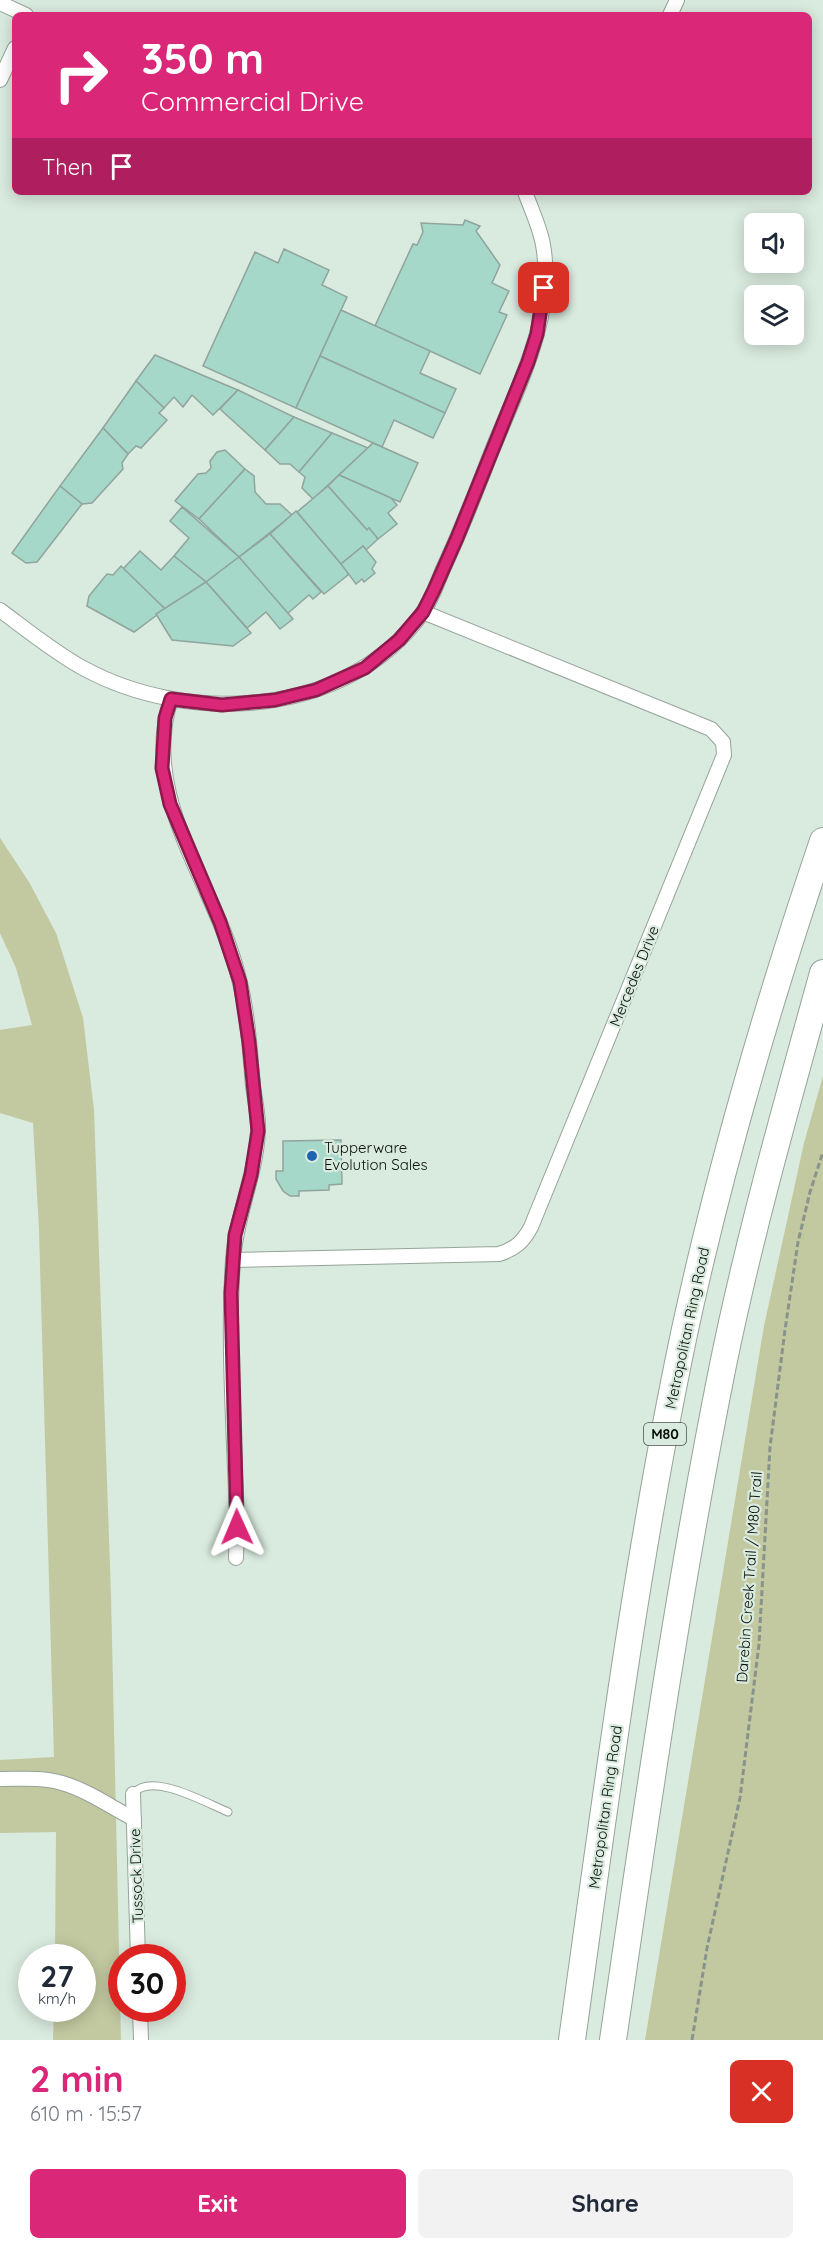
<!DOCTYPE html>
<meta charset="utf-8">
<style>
body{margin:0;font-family:Quicksand,sans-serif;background:#f2f2f3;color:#1f2937;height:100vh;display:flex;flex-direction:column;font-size:22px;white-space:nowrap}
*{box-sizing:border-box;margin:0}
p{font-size:20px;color:#747a83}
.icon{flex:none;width:33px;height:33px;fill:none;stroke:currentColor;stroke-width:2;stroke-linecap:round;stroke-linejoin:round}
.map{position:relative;height:2040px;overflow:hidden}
.panel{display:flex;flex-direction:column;background:#fff;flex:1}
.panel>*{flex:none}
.top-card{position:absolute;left:12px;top:12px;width:800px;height:183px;border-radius:9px;box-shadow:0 3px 15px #0003;background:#db2777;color:#fff;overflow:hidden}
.tools{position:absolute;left:744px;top:213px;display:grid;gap:12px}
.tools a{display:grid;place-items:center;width:60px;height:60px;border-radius:9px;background:#fff;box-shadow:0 3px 15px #0003;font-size:30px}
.speed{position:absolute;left:18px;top:1944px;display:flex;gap:12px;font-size:30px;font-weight:700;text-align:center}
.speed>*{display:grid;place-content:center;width:78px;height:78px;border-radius:50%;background:#fff;box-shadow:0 3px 15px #0003;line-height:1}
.speed small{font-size:15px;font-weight:400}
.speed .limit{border:9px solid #d22;background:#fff;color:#111}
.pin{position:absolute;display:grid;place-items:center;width:51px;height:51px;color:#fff;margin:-26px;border-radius:12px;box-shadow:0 3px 9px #0006}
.me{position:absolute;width:66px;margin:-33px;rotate:359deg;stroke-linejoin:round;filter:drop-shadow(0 0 4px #0008)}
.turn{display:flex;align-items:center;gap:21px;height:126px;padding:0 30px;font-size:27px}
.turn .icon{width:78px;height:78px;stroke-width:2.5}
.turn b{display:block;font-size:42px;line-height:51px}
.then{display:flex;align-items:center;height:57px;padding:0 30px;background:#0003;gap:12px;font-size:22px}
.round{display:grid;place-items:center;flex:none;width:63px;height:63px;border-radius:9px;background:#f2f2f3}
.overview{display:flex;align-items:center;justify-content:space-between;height:102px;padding:0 30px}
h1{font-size:36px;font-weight:700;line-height:45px;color:#db2777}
.cta{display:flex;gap:12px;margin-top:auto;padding:12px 30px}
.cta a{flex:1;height:69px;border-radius:9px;background:#db2777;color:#fff;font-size:24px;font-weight:700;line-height:69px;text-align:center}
.cta a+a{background:#f2f2f3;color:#1f2937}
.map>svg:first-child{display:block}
.green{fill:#c2c89f}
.building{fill:#a5d8c9;stroke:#90a49d;stroke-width:1.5}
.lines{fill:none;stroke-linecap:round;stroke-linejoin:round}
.service-casing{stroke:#95a499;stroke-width:9}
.minor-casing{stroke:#95a499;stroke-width:16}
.motorway-casing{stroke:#95a499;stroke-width:28}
.path{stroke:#88948b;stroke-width:3;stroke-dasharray:6 3;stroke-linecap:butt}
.service{stroke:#fff;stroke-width:7}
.minor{stroke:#fff;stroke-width:14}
.motorway{stroke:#fff;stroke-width:26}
.route-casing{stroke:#8e194d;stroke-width:15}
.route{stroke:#db2777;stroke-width:10}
.poi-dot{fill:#1c63b3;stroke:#d9eade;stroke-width:2}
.labels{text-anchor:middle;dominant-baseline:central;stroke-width:4.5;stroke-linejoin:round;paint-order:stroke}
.shield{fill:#d9eade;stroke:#47504a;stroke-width:1.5}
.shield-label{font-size:14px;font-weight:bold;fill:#090e0a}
.street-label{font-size:15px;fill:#090e0a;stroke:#d9eade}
.poi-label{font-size:15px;fill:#090e0a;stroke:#d9eade;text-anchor:start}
</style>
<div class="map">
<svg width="823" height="2040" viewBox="0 0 823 2040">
<rect width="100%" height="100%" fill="#d9eade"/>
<g class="green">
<polygon points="0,838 29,882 56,933 83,1018 94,1110 111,1596 121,2040 53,2040 54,2009 82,2008 82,1958 55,1957 56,1832 0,1833 0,1760 54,1757 39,1229 33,1123 0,1113 0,1030 32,1025 16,968 0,933"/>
<polygon points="823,1076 823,2040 645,2040 764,1326 804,1143"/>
</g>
<g class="building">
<polygon points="465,220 480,226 476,231 500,265 492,283 509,291 499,312 507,315 480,374 375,326 413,244 417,245 423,232 421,223 463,225"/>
<polygon points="284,249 329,270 322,285 347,297 296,408 203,366 255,252 278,263"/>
<polygon points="341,310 430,351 420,373 456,389 445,413 320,356"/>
<polygon points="155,355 202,375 238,390 213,415 192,395 183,407 174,397 164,408 136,381"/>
<polygon points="320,356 445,413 433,438 394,420 382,447 296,408"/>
<polygon points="136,381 164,408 159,413 167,420 141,448 136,446 128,454 103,428"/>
<polygon points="238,390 294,417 265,450 220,409"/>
<polygon points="294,417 332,433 299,472 290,464 280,464 265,450"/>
<polygon points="103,428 128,454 122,463 123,469 92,503 82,504 60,486"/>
<polygon points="332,433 368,448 313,499 302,488 305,477 299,472"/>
<polygon points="373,443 418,463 400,502 339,475"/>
<polygon points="225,450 245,469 199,519 175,501 198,474 206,473 211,468 210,461 217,452"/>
<polygon points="245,469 254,476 255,492 266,504 280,504 292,515 239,557 199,519"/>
<polygon points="339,475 391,498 397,505 388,513 397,524 378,539 369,528 367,530 328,486"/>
<polygon points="60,486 82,504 37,562 26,563 12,553"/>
<polygon points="328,486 367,530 369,528 378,539 366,550 363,546 341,564 297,512"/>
<polygon points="182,507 239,557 206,582 174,556 189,538 170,521"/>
<polygon points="296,511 347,571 348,575 324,594 270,534"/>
<polygon points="270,534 321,592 313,599 309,595 287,614 239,557"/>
<polygon points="363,546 376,562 372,569 375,573 364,582 362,579 356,584 341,564"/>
<polygon points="140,551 161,570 174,556 206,582 165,609 123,569"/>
<polygon points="239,557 293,619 280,629 266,612 247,628 206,582"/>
<polygon points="121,566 165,609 134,632 87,606 89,596 107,574 113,575"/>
<polygon points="206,582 251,633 233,646 172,640 156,614"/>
<polygon points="341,1140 342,1184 329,1185 329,1190 299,1191 299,1196 290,1196 283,1191 276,1179 276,1171 283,1171 283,1141"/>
</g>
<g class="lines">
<defs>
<path id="service" d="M133,1794C151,1771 206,1803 228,1812"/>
<g id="minor">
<polyline points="0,3 26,15"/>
<polyline points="670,15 677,0"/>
<polyline points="0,80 15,48"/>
<path d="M0,610C27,630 54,652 83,668C189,726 346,717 421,615C431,601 437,584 443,569C461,531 476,492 491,453C517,388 556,317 543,245C540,227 531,209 525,192"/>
<path d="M171,699C138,799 219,888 240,983C248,1016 250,1052 253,1086C255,1101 259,1117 258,1131C256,1175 236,1216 233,1260C227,1347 235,1440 237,1527L236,1558"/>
<path d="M233,1260L499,1254C515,1249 523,1242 531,1227L724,755L723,742L711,729L423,612"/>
<path d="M0,1779C20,1779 42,1777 62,1783C87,1790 111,1807 134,1819"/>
<polyline points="133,1794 138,1958"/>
<polyline points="140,2008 141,2040"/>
</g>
<g id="motorway">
<path d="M572,2040C605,1804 635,1567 684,1334C720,1167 768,1003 823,841"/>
<path d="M613,2040C646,1815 678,1589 723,1365C750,1233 787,1103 823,973"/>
</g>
</defs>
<use href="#service" class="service-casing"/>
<use href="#minor" class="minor-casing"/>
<use href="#motorway" class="motorway-casing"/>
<polyline class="path" points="692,2040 707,1948 740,1798 759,1644 770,1447 785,1330 798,1242 810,1192 823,1152"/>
<use href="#service" class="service"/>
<use href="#minor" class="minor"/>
<use href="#motorway" class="motorway"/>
</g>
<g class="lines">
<defs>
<polyline id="route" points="237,1527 231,1293 235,1235 251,1175 258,1131 249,1042 240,982 220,922 170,804 162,768 165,718 171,699 222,705 275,700 316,690 365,668 399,640 423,612 434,590 457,538 528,362 537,334 544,288"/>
</defs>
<use href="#route" class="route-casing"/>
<use href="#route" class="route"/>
</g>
<circle class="poi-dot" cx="312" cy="1156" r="6"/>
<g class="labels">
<rect class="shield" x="644" y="1423" width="42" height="22" rx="4.5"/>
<g class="shield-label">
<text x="665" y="1434">M80</text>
</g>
<g class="street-label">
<text transform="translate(634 976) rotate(-68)">Mercedes Drive</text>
<text transform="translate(687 1328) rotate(-78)">Metropolitan Ring Road</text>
<text transform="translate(749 1577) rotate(-86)">Darebin Creek Trail / M80 Trail</text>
<text transform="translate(605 1807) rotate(-82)">Metropolitan Ring Road</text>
<text transform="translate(136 1876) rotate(-92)">Tussock Drive</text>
</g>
<g class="poi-label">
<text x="324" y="1147">Tupperware<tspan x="324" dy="17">Evolution Sales</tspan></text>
</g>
</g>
</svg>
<div class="tools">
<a><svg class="icon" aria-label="sound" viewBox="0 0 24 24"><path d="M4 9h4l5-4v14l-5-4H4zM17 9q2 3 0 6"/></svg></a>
<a><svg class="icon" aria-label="layers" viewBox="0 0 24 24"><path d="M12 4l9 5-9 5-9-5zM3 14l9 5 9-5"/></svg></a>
</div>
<div class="speed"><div>27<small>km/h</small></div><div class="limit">30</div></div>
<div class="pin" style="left:544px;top:288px;background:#d93025"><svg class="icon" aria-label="arrive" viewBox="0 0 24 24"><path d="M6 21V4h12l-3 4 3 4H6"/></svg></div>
<svg class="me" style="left:237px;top:1527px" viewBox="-20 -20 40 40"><path d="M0-17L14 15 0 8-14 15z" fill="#db2777" stroke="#fff" stroke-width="4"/></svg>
<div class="top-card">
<div class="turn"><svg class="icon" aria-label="right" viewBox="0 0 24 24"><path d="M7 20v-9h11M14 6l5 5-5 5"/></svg><div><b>350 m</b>Commercial Drive</div></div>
<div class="then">Then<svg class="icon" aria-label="arrive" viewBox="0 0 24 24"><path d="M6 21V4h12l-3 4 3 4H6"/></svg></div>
</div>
</div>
<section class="panel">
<div class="overview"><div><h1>2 min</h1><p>610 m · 15:57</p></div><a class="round" style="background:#d93025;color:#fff"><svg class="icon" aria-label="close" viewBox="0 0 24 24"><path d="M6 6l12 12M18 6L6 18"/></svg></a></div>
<div class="cta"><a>Exit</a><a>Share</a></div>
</section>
